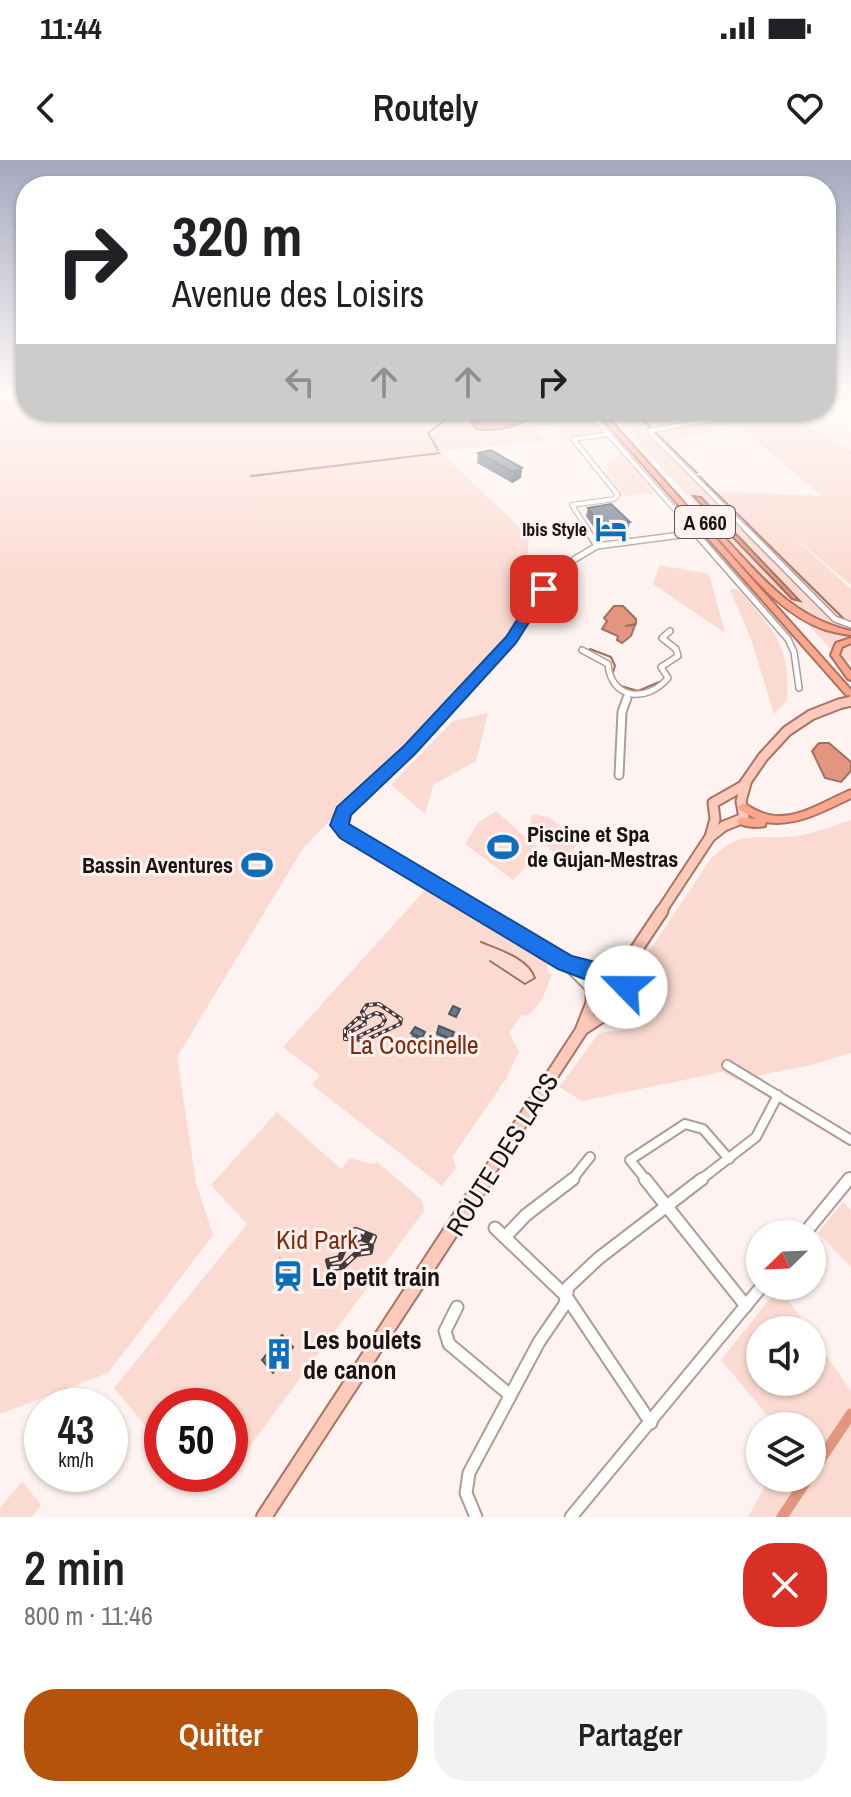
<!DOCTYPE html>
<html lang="fr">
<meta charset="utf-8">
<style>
body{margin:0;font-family:"Archivo Narrow",sans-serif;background:#f2f2f2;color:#202124;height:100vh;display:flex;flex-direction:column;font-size:30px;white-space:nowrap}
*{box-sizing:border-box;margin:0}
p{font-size:26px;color:#757577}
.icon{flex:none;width:44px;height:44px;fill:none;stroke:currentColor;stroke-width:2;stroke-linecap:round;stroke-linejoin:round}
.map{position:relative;height:1357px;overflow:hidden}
.drawer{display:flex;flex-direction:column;background:#fff;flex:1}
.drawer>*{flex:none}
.guide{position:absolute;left:16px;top:16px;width:820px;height:244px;border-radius:32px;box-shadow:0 2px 6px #0004;background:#fff;color:#202124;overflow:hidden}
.needle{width:52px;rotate:247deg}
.buttons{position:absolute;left:746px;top:1060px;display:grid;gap:16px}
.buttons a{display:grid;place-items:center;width:80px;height:80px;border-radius:50%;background:#fff;box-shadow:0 2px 6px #0004;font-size:40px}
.speed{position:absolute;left:24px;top:1228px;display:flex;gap:16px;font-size:40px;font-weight:700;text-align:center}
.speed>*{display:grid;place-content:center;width:104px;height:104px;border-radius:50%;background:#fff;box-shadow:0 2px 6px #0004;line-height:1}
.speed small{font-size:20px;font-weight:400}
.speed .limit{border:12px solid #d22;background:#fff;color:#111}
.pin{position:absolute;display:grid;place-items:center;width:68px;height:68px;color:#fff;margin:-34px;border-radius:16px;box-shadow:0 4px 12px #0006}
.me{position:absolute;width:88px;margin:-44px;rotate:293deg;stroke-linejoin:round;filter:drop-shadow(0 0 6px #0008)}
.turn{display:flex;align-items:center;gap:28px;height:168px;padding:0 24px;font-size:36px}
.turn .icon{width:104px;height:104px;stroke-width:2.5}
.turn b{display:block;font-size:56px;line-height:68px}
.lanes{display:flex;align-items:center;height:76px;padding:0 24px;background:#0003;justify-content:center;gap:40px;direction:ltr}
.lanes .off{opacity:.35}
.round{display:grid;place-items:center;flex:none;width:84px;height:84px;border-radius:32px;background:#f2f2f2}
.overview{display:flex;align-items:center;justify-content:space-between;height:136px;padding:0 24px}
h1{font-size:48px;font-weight:600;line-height:60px}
.primary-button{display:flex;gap:16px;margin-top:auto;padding:16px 24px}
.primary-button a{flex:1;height:92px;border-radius:32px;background:#b45309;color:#fff;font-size:32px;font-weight:600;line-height:92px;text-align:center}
.primary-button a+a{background:#f2f2f2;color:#202124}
.status{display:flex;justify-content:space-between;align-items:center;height:56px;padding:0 40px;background:#fff;direction:ltr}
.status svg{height:22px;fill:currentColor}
header{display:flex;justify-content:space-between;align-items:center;height:104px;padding:0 24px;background:#fff;font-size:36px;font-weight:600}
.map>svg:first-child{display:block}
.green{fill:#fbdbd1;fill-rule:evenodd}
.water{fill:#e2967f;stroke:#a66e5d;stroke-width:2}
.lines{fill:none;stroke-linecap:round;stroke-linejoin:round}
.stream{stroke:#a66e5d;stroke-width:2}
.canal{stroke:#e2967f;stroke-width:11}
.minor-far4-casing{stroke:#b29b93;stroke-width:6}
.minor-far3-casing{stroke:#b29b93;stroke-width:8}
.minor-far2-casing{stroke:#b29b93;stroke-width:11}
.minor-far1-casing{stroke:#b29b93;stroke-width:12}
.minor-casing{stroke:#b29b93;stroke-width:15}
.major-far2-casing{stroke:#ac7362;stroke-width:13}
.major-far1-casing{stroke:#ac7362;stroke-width:15}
.major-casing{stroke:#ac7362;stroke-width:18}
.highway-casing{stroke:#ac7362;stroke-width:4}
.minor-far4{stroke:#fff;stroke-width:4}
.minor-far3{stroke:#fff;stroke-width:5}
.minor-far2{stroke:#fff;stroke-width:7}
.minor-far1{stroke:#fff;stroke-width:8}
.minor{stroke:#fff;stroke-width:11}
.major-far2{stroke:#fccabb;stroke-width:9}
.major-far1{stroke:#fccabb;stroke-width:11}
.major{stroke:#fccabb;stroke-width:14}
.highway{fill:#faa78e;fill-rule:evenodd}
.rail-far1-casing{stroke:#433b38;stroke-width:4}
.rail-casing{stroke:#433b38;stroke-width:6}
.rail-far1{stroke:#fef3f0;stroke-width:2;stroke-dasharray:4;stroke-linecap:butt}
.rail{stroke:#fef3f0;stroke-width:3;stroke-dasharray:9;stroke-linecap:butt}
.major-bridge-casing{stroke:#ac7362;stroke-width:13;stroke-linecap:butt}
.major-bridge{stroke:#fccabb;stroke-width:9}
.wall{fill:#5d6a78}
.shaded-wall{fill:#4c5661}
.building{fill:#6c7b8b;stroke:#4c5661;stroke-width:2}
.route{fill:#1a73e8;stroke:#114b97;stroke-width:2}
.labels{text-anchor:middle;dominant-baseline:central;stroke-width:6;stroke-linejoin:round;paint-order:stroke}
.far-poi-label{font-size:18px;font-weight:bold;fill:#1a120f;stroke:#fef3f0;text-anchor:end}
.shield{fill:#fef3f0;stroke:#5e5652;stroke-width:2}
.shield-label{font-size:20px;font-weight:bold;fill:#1a120f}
.poi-label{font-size:22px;font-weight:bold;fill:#1a120f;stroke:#fef3f0;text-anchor:start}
.near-park-label{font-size:26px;fill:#82290a;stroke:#fef3f0}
.near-street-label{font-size:26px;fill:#1a120f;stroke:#fef3f0}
.near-poi-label{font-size:26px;font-weight:bold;fill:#1a120f;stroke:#fef3f0;text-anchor:start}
</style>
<div class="status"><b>11:44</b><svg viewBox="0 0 49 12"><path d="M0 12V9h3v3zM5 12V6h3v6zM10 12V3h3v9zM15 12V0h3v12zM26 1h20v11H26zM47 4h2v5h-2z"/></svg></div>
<header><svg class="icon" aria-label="back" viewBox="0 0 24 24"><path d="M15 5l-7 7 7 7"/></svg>Routely<svg class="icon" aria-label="heart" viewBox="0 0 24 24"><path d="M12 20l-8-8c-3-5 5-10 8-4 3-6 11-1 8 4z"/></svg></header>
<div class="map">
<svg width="851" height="1357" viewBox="0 0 851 1357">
<rect width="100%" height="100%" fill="#fef3f0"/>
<g class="green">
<path d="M0,235H26V250H584L605,273L562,279L553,269L538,271L545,281L439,291L529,376L527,406L544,418C513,466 480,515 440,557C396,603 344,642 302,690L177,897L196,1023L213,1075L108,1213L0,1254Z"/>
<path d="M608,250H780L851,290V425L788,372L851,429V502L840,499ZM740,267L821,335V336L706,331L663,286L688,276Z"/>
<polygon points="621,293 656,335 640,333 627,337 607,315 610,302"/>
<polygon points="660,405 709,414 725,473 653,424"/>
<path d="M734,429L740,431C774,472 790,482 787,540L774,554L751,479L730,430Z"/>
<polygon points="488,553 476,601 433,625 425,654 391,625 453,561"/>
<polygon points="496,651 541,691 513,720 465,684 478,663"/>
<polygon points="532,654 549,657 579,682 563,702 547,686 528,676"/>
<path d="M851,660V893L807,906L736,920L722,912L582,941L559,927L599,873L639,868L655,842L634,814L709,701C743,664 761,683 802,675C819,672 835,665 851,660Z"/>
<polygon points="425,730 548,804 547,812 552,814 542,840 528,856 522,855 509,873 519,891 506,919 453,996 456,1008 442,1026 312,925 320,915 283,887"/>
<polygon points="277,952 341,1009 350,998 371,1004 377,1002 422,1040 424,1051 230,1313 230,1246 162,1246 162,1286 114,1228 247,1064 211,1025"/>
<polygon points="843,1042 851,1050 851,1107 818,1073"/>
<polygon points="779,1127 809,1170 760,1170 760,1222 812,1222 812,1175 851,1231 851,1357 748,1357 769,1318 812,1318 812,1266 776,1266 721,1200"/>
<polygon points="22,1321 41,1345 32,1357 0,1357 0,1348"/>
</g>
<g class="water">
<path d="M462,250H546C525,263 501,274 476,269L468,257L450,258L463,254Z"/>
<polygon points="693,336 701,337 800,441 792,439"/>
<polygon points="614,446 623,446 636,459 636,464 625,466 635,465 631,476 622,483 617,480 618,476 602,469 607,461 604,458"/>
<polygon points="819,583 829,583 851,602 851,611 841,622 825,618 812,591"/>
</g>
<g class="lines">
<g class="stream">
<polyline points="633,250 651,268"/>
<polyline points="655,272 697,313"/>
<polyline points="438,290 428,273 445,260"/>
<polyline points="263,315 251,316 440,293"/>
<polyline points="699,316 845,460"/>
<polyline points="590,489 611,497 615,506 612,515"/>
<polyline points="621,526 638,531 659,522"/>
<path d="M481,782C498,789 529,798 535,818L525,824L490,801"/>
</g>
<g class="canal">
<polyline points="812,1312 851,1254"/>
<polyline points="782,1357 808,1318"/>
</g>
<defs>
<g id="minor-far4">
<polyline points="826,239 848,235"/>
<polyline points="587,250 693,370"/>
<polyline points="649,271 747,370"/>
<polyline points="649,271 763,250"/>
<polyline points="573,279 618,335 614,339 572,345 588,370"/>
<polyline points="573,279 610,274"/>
</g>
<g id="minor-far3">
<polyline points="586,368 597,386"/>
<polyline points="691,368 788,479 794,492 799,528"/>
<polyline points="745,368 835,459 851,465"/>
<path d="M582,490L608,504C611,540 647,543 668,518L661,507L678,496L676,489L662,478L670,471"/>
<polyline points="457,540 511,480 537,437 575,399 597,386 696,373"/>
<polyline points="626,540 628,534"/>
</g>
<g id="minor-far2">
<polyline points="459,538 340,656 339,665 347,673 481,753"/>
<polyline points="619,615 622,552 627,538"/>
</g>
<g id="minor-far1">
<polyline points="478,751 565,803 601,815"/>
<polyline points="569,807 591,829"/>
<polyline points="727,905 851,980"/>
<polyline points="571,1021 590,997"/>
<polyline points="647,1021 630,1000 685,964 703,969 729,999"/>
<polyline points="699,1021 756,977 778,935"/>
<polyline points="848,1021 851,1017"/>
</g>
<g id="minor">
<polyline points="645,1019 746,1146"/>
<polyline points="495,1068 566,1136 651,1263"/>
<polyline points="804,1074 849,1019"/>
<polyline points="505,1077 526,1055 573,1019"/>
<polyline points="457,1147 445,1171 449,1184 510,1235"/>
<polyline points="476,1357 466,1333 469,1313 539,1182 565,1144 568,1127 599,1098 702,1019"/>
<polyline points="571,1357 762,1126"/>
</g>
<g id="major-far2">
<polyline points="710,677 715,659 713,643 743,626 763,597 787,571 811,555 839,544"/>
<polyline points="660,753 710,677 724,666 744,658 741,641 746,623"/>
</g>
<g id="major-far1">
<polyline points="606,814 632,796"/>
<polyline points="584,868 625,841 632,796 662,751"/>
<polyline points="483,1021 581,871 592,843 592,822 601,815 610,814 626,827"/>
</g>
<polyline id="major" points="264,1357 485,1019"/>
<g id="highway">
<polygon points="595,250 601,250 851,530 851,538 848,537"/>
<path d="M708,365H712C756,409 786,456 851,471V475C843,474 834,472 826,470C776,453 743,404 708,367Z"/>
<polygon points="851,478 851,483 842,487 839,495 851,511 851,520 848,519 831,495 836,483"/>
<path d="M851,630V638C824,651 796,667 766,662L765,666C757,668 742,667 736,661L741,657L756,659L740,650L738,647L743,643C749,646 754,650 760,652C791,666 823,641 851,630Z"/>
</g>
</defs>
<use href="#minor-far4" class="minor-far4-casing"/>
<use href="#minor-far3" class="minor-far3-casing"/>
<use href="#minor-far2" class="minor-far2-casing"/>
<use href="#minor-far1" class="minor-far1-casing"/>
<use href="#minor" class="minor-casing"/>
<use href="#major-far2" class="major-far2-casing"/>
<use href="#major-far1" class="major-far1-casing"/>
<use href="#major" class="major-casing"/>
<use href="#highway" class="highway-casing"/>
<use href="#minor-far4" class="minor-far4"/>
<use href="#minor-far3" class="minor-far3"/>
<use href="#minor-far2" class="minor-far2"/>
<use href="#minor-far1" class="minor-far1"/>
<use href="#minor" class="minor"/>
<use href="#major-far2" class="major-far2"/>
<use href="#major-far1" class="major-far1"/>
<use href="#major" class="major"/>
<use href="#highway" class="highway"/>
<defs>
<polygon id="rail-far1" points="379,844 401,859 400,864 366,880 345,879 345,870 358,858 364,859 365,864 350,872 353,879 382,865 385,860 382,855 376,853 366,858 362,852 367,845"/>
<polygon id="rail" points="356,1070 374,1077 372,1082 360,1078 354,1081 357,1088 371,1086 370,1092 356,1094 342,1107 330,1108 328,1101 340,1098 352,1071"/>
</defs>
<use href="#rail-far1" class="rail-far1-casing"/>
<use href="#rail" class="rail-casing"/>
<use href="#rail-far1" class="rail-far1"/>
<use href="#rail" class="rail"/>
<defs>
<polyline id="major-bridge" points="839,544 851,541"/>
</defs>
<use href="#major-bridge" class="major-bridge-casing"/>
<use href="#major-bridge" class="major-bridge"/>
</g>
<g class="wall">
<polygon points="491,290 521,318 512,323 477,303 478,293"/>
<polygon points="588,348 628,370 599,375 586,356"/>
<polygon points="411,873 425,877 422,883 412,878"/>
<polygon points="437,873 454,875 451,881 436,875"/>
</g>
<g class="shaded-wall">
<polygon points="522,308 521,318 512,323 513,312"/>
<polygon points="630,362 628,370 599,375 601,366"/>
</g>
<g class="building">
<polygon points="491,290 522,308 513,312 478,293"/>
<polygon points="611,344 630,362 601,366 588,348"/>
<polygon points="453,846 460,849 456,857 449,854"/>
<polygon points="439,866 454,872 451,879 437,873"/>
<polygon points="415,867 425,872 422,878 411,873"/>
<polygon points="280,1099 299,1121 293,1128 274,1105"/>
<polygon points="282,1175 293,1187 273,1213 262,1200"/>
</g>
<linearGradient id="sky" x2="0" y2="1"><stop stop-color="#a5a8be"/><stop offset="0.55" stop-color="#fffaf8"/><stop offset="1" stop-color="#fffaf8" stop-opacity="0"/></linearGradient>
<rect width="851" height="425" fill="url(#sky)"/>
<polygon class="route" points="539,426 550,429 516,483 415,594 351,655 349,664 572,796 622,809 637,827 634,833 626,836 609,824 592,822 558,809 340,678 330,665 337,647 404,586 506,477"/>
<defs>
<symbol id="hotel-bare" viewBox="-9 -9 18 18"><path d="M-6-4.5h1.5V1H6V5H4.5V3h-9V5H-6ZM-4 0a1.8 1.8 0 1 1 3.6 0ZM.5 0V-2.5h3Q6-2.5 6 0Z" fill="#0d6fbb" stroke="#fef3f0" stroke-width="2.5" paint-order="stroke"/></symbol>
<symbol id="stadium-bare" viewBox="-9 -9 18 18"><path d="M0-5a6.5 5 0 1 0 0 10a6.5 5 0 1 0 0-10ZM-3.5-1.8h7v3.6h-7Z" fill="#0d6fbb" stroke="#fef3f0" stroke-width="2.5" paint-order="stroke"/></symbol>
<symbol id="station-bare" viewBox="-9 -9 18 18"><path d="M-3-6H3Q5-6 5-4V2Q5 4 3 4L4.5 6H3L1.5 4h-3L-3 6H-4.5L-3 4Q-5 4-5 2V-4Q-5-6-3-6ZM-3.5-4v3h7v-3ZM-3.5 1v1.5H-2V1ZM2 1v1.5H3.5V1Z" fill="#0d6fbb" stroke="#fef3f0" stroke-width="2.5" paint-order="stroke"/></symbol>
<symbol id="building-bare" viewBox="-9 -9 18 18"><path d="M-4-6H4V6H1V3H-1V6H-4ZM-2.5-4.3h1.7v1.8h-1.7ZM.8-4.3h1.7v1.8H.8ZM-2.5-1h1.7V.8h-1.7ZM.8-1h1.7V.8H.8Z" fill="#0d6fbb" stroke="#fef3f0" stroke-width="2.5" paint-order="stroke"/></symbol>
</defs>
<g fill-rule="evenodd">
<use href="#hotel-bare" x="589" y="347" width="44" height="44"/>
<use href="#stadium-bare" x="481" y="665" width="44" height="44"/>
<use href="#stadium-bare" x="235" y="683" width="44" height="44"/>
<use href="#station-bare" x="266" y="1094" width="44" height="44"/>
<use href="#building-bare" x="257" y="1172" width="44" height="44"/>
</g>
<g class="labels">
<g class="far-poi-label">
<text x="587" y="369">Ibis Style</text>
</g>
<rect class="shield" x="675" y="346" width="60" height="32" rx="6"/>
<g class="shield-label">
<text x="705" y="362">A 660</text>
</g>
<g class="poi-label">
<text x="527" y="674">Piscine et Spa<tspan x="527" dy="25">de Gujan-Mestras</tspan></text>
<text x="233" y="705" text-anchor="end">Bassin Aventures</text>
</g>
<g class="near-park-label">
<text x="414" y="884">La Coccinelle</text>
<text x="317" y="1079">Kid Park</text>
</g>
<g class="near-street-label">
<text transform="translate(502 994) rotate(-58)">ROUTE DES LACS</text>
</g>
<g class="near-poi-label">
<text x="312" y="1116">Le petit train</text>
<text x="303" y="1179">Les boulets<tspan x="303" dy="30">de canon</tspan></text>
</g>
</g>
</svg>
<div class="buttons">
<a><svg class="needle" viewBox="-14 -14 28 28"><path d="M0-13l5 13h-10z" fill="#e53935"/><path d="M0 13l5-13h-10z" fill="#757577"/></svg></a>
<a><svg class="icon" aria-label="sound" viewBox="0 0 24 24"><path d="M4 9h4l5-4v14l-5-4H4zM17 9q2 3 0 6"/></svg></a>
<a><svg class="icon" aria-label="layers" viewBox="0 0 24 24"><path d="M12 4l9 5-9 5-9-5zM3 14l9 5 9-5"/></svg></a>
</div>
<div class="speed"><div>43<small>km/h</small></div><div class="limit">50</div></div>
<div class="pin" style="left:544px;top:429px;background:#d93025"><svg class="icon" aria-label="arrive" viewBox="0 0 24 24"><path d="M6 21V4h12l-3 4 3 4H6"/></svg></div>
<svg class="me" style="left:626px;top:827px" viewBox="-20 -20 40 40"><circle r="19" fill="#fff"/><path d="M0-13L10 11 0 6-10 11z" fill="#1a73e8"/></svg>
<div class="guide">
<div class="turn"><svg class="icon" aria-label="right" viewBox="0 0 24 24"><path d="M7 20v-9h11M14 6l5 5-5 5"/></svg><div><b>320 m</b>Avenue des Loisirs</div></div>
<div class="lanes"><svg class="icon off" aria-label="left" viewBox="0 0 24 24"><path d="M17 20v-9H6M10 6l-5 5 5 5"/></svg><svg class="icon off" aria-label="ahead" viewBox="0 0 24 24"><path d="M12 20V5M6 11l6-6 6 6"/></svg><svg class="icon off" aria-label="ahead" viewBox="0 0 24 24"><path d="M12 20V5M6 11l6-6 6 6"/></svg><svg class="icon" aria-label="right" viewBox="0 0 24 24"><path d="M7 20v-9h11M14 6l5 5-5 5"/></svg></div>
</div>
</div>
<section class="drawer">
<div class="overview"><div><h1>2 min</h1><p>800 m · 11:46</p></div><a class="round" style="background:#d93025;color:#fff"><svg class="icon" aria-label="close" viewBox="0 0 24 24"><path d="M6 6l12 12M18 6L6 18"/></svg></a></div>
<div class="primary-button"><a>Quitter</a><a>Partager</a></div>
</section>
